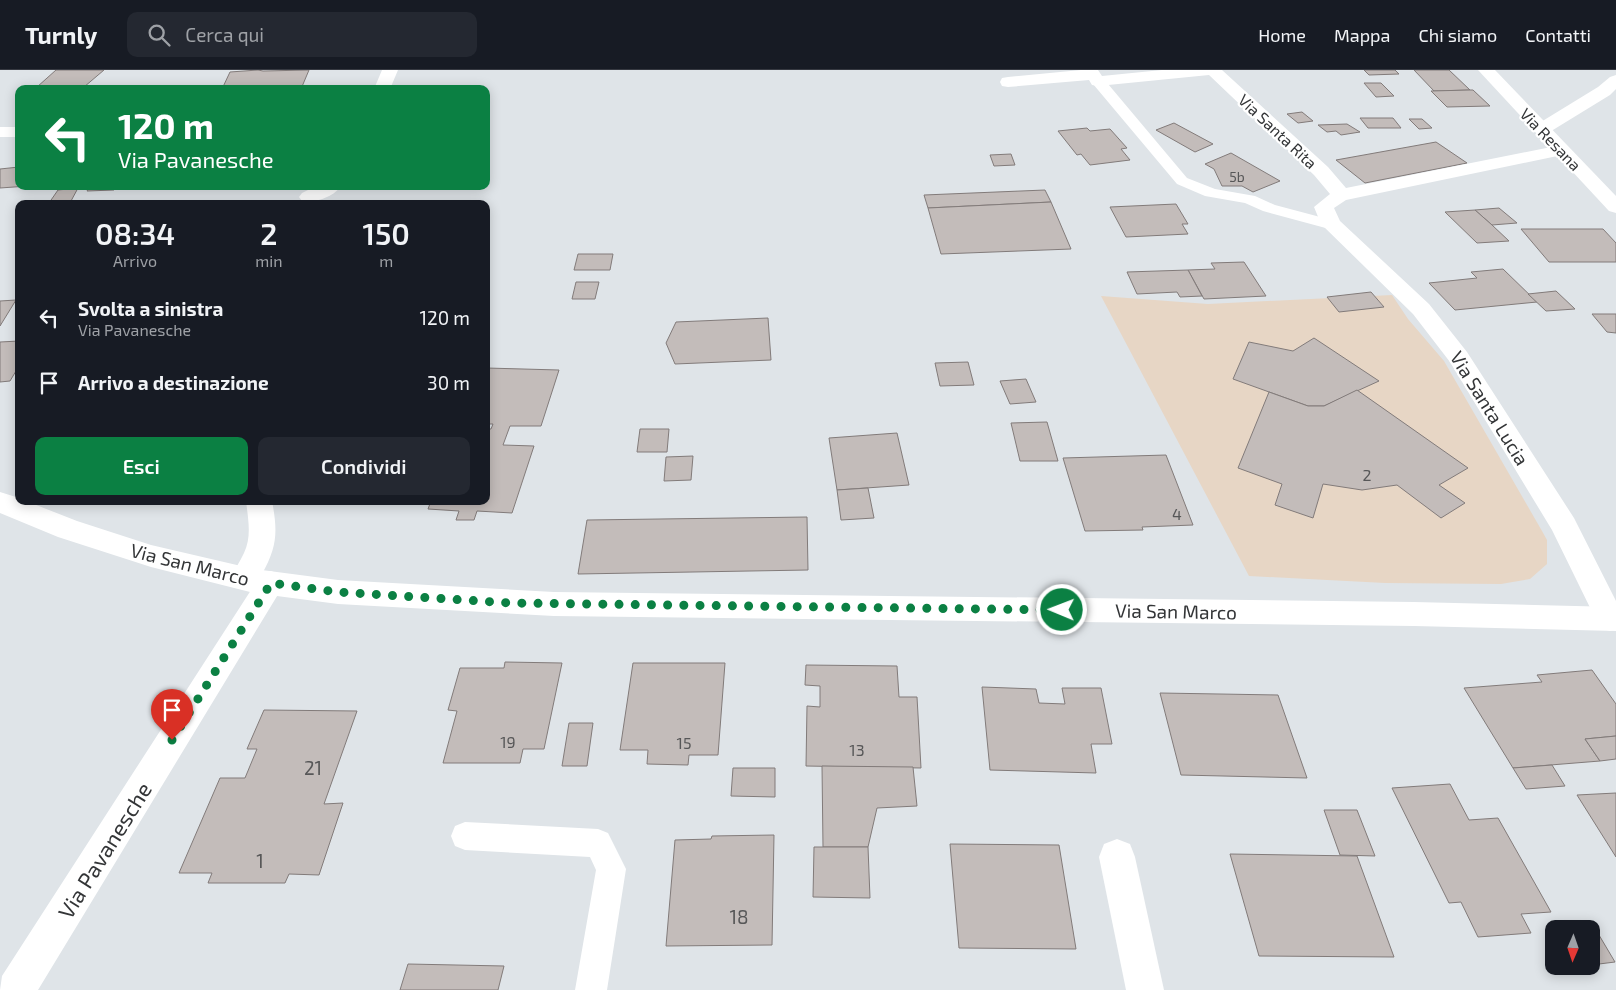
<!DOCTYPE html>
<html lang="it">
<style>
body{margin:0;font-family:"Exo 2",sans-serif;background:#242831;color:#f1f3f6;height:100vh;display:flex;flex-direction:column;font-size:19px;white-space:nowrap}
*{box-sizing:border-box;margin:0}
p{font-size:16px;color:#9ea1a6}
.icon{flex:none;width:28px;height:28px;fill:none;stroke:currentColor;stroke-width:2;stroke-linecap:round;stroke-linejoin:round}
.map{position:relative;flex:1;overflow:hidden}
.panel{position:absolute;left:15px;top:130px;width:475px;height:305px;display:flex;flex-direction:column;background:#171b24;border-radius:10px;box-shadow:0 2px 12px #0003}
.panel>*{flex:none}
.top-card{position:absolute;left:15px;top:15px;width:475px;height:105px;border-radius:10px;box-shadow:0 2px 12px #0003;background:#0b8043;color:#fff;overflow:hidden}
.needle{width:32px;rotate:182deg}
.buttons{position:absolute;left:1545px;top:850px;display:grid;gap:10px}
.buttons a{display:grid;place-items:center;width:55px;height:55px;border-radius:10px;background:#171b24;box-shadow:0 2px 12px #0003;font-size:25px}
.pin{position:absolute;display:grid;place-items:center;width:42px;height:42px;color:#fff;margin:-51px -21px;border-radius:50% 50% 50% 0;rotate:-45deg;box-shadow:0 0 5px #0007}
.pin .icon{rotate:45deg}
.me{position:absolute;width:55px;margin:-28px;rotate:271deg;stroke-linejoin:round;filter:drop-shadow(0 0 4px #0008)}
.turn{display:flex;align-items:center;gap:18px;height:105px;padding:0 20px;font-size:22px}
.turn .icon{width:65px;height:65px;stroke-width:2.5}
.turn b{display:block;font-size:35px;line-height:42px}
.eta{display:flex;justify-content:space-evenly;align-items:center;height:85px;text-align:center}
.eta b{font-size:30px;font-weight:600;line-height:35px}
.action{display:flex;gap:10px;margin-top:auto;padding:10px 20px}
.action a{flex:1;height:58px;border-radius:10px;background:#0b8043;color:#fff;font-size:20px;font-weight:600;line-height:58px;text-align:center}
.action a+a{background:#242831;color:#f1f3f6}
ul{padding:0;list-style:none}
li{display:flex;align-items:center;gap:15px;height:65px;padding:0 20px}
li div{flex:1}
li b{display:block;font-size:19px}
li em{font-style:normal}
header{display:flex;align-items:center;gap:30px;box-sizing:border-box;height:70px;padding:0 25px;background:#171b24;border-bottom:1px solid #363941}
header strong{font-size:24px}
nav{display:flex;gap:28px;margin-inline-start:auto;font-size:18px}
.search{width:350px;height:45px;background:#242831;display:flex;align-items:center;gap:12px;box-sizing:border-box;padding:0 18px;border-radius:10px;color:#9ea1a6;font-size:19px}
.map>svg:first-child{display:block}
.education{fill:#e7d6c5}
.building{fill:#c3bcba;stroke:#827b7a}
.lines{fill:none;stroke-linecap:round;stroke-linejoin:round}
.lane{fill:#fff;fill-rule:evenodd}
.street{fill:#fff;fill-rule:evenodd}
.secondary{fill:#fff;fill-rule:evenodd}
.route{stroke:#0b8043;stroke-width:9;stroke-dasharray:0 16.2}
.labels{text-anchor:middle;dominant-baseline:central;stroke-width:4.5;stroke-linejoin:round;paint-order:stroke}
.far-number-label{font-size:14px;fill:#575758}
.far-street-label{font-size:16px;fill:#333537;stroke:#fff}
.number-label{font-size:16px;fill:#575758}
.street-label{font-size:19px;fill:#333537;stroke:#fff}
.near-number-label{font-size:19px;fill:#575758}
.near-street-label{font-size:22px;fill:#333537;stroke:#fff}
</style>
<header>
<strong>Turnly</strong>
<div class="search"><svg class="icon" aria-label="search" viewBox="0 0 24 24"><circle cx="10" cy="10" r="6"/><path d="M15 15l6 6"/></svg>Cerca qui</div>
<nav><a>Home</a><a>Mappa</a><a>Chi siamo</a><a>Contatti</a></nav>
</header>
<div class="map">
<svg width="1616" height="920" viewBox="0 0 1616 920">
<rect width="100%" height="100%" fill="#dfe4e8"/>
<polygon class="education" points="1392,225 1408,249 1444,291 1542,461 1547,470 1547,494 1530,509 1501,514 1385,513 1249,506 1101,226 1208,234"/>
<g class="building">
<polygon points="56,0 104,0 84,17 37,17"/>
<polygon points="258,0 263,1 309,0 301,19 222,19 230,2"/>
<polygon points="1364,0 1395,0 1399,4 1369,5"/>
<polygon points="1414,0 1449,0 1470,20 1434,21"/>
<polygon points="1364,13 1381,13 1394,26 1376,27"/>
<polygon points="1470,20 1473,20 1490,36 1447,37 1431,21"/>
<polygon points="1302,42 1313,51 1298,53 1287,44"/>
<polygon points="1360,48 1393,48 1401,58 1368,58"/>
<polygon points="1409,49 1422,49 1432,58 1419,59"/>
<polygon points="1174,53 1213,74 1195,82 1156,60"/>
<polygon points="1347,54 1360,62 1341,65 1336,61 1327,62 1318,55"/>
<polygon points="1087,58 1090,61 1110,59 1127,78 1121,79 1130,90 1090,95 1081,84 1077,85 1058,61"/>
<polygon points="1436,72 1467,93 1365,113 1336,90"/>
<polygon points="1231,83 1280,111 1253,122 1242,116 1222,116 1214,99 1205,94"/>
<polygon points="1011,84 1015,95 994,96 990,85"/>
<polygon points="19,97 19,116 28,116 0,118 0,99"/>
<polygon points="90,116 116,116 114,120 87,121"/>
<polygon points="78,118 71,131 49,133 58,120"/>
<polygon points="1045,120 1051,132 928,138 924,125"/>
<polygon points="1051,132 1071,179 941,184 928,138"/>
<polygon points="1176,134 1188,154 1182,154 1188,164 1126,167 1110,137"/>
<polygon points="1499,138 1517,153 1492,155 1475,140"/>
<polygon points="1475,140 1492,155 1509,171 1477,173 1445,142"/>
<polygon points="1521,159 1603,159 1616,173 1616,192 1549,192"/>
<polygon points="578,184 613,184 610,200 574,200"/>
<polygon points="1244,192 1266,226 1204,229 1188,200 1215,199 1211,193"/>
<polygon points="1503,199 1537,232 1455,240 1429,213 1477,208 1471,202"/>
<polygon points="1188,200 1202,226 1180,227 1177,222 1137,224 1127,202"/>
<polygon points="576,212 599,212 595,229 572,229"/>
<polygon points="1556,221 1575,239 1546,241 1528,224"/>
<polygon points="1371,222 1384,237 1339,242 1327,227"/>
<polygon points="16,230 0,256 0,231"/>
<polygon points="1592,244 1616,244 1616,263 1607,262"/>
<polygon points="768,248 771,290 675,294 666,273 676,252"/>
<polygon points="1314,268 1379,311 1324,336 1308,336 1233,309 1249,272 1293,281"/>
<polygon points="19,271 19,296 10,311 0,312 0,272"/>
<polygon points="968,292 974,315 940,316 935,293"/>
<polygon points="486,298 559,300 541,356 510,356 503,375 534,376 512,443 477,441 474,450 456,450 459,441 428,439 431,431 486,431 486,359 491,359 493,354 486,354"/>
<polygon points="1026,309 1036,332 1010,334 1000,311"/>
<polygon points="1357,320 1468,398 1439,415 1465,433 1441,448 1397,415 1362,420 1323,414 1313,448 1275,435 1282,414 1238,398 1269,322 1308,336 1324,336"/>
<polygon points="1047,352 1058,391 1020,391 1011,353"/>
<polygon points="640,359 669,359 667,382 637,382"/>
<polygon points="897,363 909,415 837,420 829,368"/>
<polygon points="1166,385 1193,455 1142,457 1143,460 1085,461 1063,388"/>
<polygon points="693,386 691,410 664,411 666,387"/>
<polygon points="868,418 874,448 841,450 837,420"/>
<polygon points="807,447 808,500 578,504 587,450"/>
<polygon points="505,592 562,593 544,679 523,679 520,693 443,693 457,641 448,640 460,598 504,598"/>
<polygon points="633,593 725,593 718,685 689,685 688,695 647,694 648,680 620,680"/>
<polygon points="806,595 897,596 899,627 917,627 921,698 806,696 807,636 820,637 820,616 805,615"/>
<polygon points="1592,600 1616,634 1616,666 1585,669 1600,691 1513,698 1464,618 1542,612 1537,605"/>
<polygon points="982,617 1036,619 1039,633 1065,634 1062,618 1101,618 1112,674 1091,674 1096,703 990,700"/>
<polygon points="1160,623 1278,625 1307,708 1181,705"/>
<polygon points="264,640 357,641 324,734 343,733 319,805 289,804 285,813 208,813 212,803 179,803 220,708 245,708 257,679 247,679"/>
<polygon points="569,653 593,653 587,696 562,696"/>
<polygon points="1616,666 1616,689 1600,691 1585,669"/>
<polygon points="1552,695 1565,716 1526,719 1513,698"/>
<polygon points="822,696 913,697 917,736 877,738 868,777 823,777"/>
<polygon points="733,698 775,698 775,727 731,726"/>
<polygon points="1450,714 1469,750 1498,748 1551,842 1521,844 1531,863 1478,867 1461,832 1449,833 1392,718"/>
<polygon points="1616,723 1616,787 1577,725"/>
<polygon points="1324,740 1357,740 1375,786 1340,785"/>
<polygon points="774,765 772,875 666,876 675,770 711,769 712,766"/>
<polygon points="950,774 1059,775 1076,879 959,878"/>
<polygon points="814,777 868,777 870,828 813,827"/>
<polygon points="1230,784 1357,786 1394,887 1259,886"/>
<polygon points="1596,860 1615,892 1591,895 1591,861"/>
<polygon points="1554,863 1554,878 1546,864"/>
<polygon points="408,894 504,896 498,920 400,920"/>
</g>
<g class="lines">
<g class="lane">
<polygon points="1098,7 1103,8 1187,108 1215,119 1255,126 1275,135 1339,152 1341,155 1339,158 1333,160 1263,141 1245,133 1205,126 1177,114 1093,14 1091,11"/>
<polygon points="465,752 598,759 608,763 626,799 607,920 575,920 596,800 590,787 465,780 455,776 451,766 455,756"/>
</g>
<g class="street">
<polygon points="382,0 398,0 390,19 374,19"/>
<polygon points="1081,0 1098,0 1102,6 1162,0 1222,0 1328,97 1346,118 1561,75 1567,76 1570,80 1567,84 1346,130 1334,138 1340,151 1429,234 1467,282 1574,448 1616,531 1616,559 1610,561 1600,558 1552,460 1450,292 1413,244 1321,154 1314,137 1330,124 1314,105 1209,5 1098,16 1092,15 1089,10 1008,17 1002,16 1000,12 1002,8 1008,7"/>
<polygon points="1616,5 1616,19 1610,25 1548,63 1542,64 1536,63 1533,59 1536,55 1598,17 1610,7"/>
<rect x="0" y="57" width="19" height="10"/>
<path d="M316,116H341C335,126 314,134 302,131L299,127L302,123Z"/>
<path d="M246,431H272C278,462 277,477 262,504L271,501L281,505L285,513L38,920H0L2,906L253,517L244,520L234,516L230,508C234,500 240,492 244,483C252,467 248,448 246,431Z"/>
<polygon points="1117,769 1130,774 1135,787 1164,920 1126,920 1099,787 1104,774"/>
</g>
<g class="secondary">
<polygon points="1478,0 1495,0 1616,126 1616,143 1609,141"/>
<polygon points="0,422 19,428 19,431 26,431 77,451 151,475 254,499 338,510 554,522 1414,532 1616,537 1616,561 1414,556 554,546 338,534 254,523 151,497 58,467 0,443"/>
</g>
</g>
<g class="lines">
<polyline class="route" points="172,670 271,513 338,522 511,533 1062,540"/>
</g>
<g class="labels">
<g class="far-number-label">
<text x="1237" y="106">5b</text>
</g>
<g class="far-street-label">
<text transform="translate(1278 61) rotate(43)">Via Santa Rita</text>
<text transform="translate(1551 69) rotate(46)">Via Resana</text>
</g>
<g class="number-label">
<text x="1367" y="404">2</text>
<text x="1177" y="443">4</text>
<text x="508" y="671">19</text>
<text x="684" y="672">15</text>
<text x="857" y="679">13</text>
</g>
<g class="street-label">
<text transform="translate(1490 338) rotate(58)">Via Santa Lucia</text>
<text transform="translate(190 494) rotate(14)">Via San Marco</text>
<text transform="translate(1176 541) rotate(1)">Via San Marco</text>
</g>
<g class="near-number-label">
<text x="313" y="697">21</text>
<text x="260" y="790">1</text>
<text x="739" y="846">18</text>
</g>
<g class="near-street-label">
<text transform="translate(104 780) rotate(-58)">Via Pavanesche</text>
</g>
</g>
</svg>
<div class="buttons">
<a><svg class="needle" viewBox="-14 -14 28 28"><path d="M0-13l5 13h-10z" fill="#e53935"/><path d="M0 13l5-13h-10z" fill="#9ea1a6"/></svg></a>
</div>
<div class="pin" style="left:172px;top:670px;background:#d93025"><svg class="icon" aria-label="arrive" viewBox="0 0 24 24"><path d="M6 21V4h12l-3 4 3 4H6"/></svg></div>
<svg class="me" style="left:1062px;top:540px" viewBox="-20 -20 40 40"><circle r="17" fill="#0b8043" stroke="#fff" stroke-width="3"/><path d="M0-11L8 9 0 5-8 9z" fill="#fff"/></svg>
<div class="top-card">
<div class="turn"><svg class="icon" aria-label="left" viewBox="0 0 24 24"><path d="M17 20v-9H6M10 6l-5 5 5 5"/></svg><div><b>120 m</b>Via Pavanesche</div></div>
</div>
<section class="panel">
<div class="eta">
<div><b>08:34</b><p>Arrivo</p></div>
<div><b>2</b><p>min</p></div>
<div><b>150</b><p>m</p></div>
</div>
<ul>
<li><svg class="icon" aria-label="left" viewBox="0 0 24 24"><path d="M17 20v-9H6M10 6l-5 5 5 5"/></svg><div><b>Svolta a sinistra</b><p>Via Pavanesche</p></div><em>120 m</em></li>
<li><svg class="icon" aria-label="arrive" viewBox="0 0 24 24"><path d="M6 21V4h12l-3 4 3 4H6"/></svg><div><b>Arrivo a destinazione</b></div><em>30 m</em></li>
</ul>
<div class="action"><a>Esci</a><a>Condividi</a></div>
</section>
</div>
